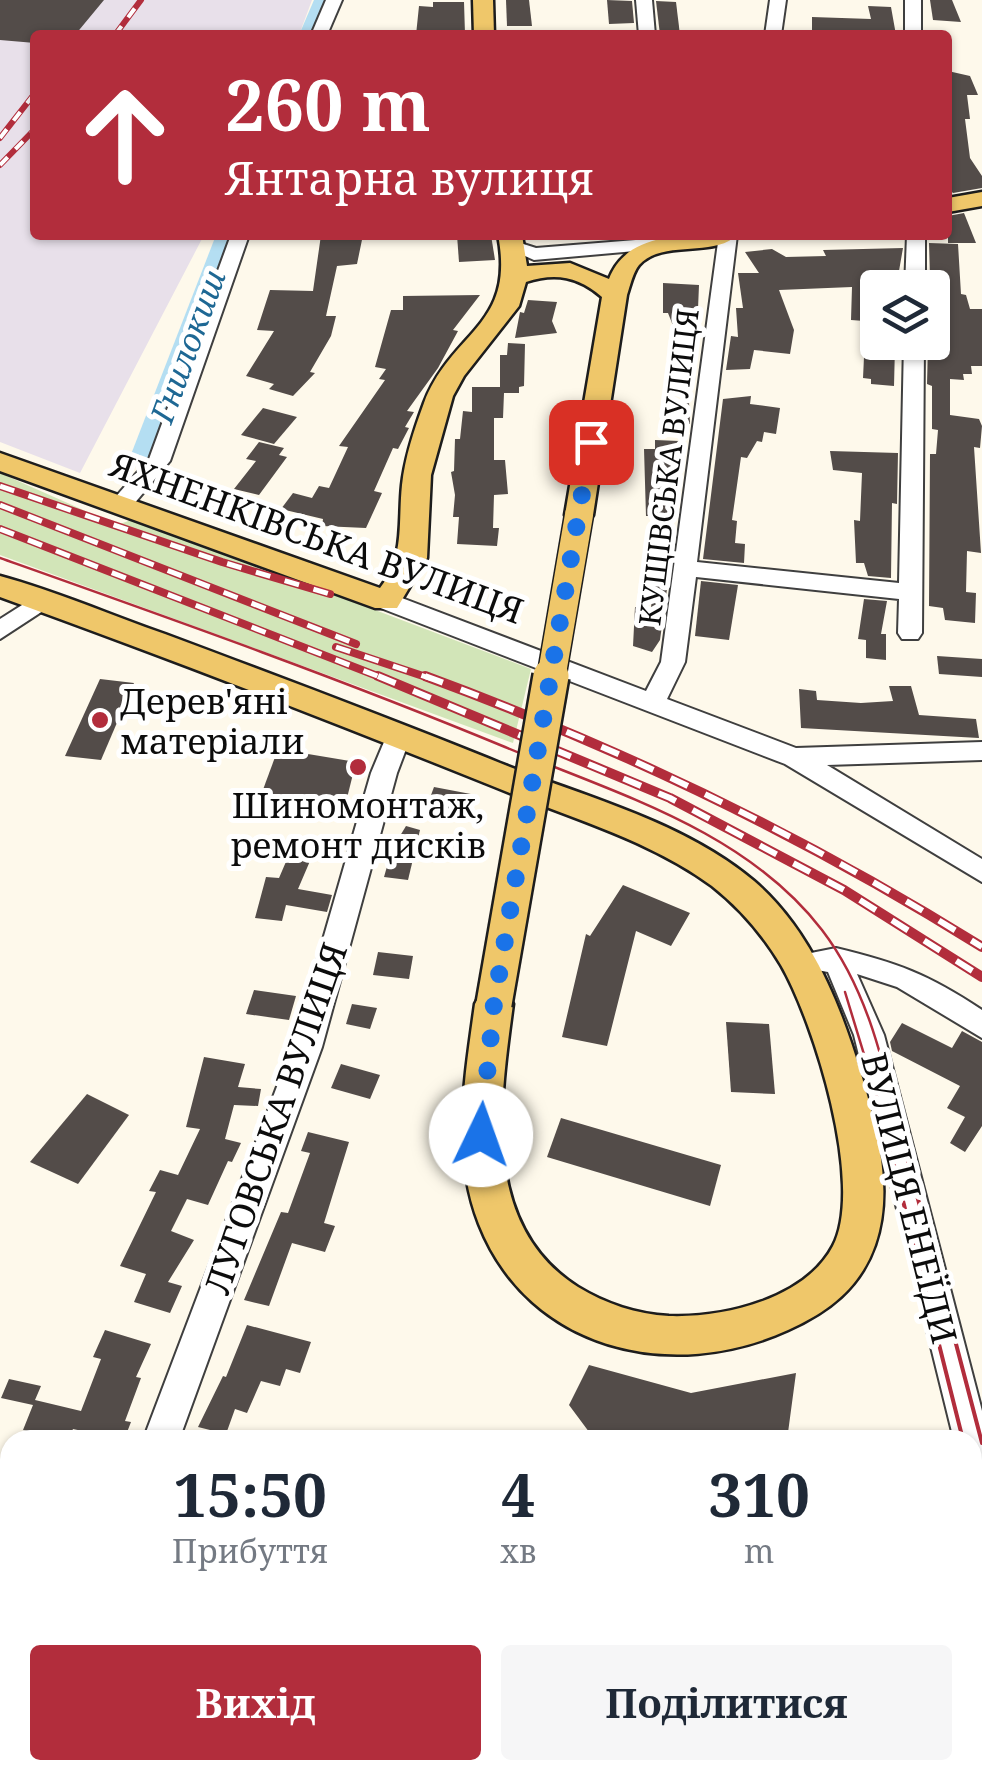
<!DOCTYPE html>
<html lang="uk">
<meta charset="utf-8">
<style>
body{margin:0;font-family:"Noto Serif",serif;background:#f6f6f7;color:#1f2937;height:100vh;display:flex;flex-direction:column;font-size:38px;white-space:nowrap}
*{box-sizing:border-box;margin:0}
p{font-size:32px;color:#747a83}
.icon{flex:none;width:55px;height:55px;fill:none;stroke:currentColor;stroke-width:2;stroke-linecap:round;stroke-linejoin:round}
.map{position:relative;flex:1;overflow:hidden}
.panel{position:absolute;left:0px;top:1430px;width:982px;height:350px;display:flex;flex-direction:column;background:#fff;border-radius:30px 30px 0 0;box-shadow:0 2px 8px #0004}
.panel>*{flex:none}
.hud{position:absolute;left:30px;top:30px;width:922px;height:210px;border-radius:10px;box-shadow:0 2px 8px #0004;background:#b22d3c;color:#fff;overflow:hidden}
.tools{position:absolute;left:860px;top:270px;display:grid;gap:20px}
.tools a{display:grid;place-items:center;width:90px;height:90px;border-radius:10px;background:#fff;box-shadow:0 2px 8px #0004;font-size:50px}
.pin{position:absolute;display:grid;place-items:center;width:85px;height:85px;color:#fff;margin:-42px;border-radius:20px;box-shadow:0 5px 15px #0006}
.me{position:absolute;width:110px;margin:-55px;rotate:3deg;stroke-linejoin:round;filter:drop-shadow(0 0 8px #0008)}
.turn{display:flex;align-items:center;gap:35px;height:210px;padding:0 30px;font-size:45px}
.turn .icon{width:130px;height:130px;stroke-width:2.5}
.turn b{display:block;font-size:70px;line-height:85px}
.eta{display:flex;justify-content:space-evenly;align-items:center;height:170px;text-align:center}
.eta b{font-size:60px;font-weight:700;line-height:70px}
.cta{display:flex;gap:20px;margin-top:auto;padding:20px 30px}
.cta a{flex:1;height:115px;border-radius:10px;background:#b22d3c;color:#fff;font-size:40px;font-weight:700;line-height:115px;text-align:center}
.cta a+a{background:#f6f6f7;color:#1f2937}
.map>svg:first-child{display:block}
.industrial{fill:#e8e0ea}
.green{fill:#d2e5b8}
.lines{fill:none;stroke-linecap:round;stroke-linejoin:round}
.river{fill:#b4def2;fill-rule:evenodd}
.building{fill:#534c49}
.minor-casing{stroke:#3f3f3f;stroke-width:4}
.major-casing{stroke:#1d1d1d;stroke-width:5}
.minor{fill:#fff;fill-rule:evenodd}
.major{fill:#efc76a;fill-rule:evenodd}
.tram-far1{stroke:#b22d3c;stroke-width:2.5}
.tram{stroke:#b22d3c;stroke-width:4}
.rail-far2-casing{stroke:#b22d3c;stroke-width:6}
.rail-far1-casing{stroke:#b22d3c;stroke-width:8}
.rail-casing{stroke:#b22d3c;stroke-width:10}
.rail-far2{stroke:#fff;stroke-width:4;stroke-dasharray:11;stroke-linecap:butt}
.rail-far1{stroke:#fff;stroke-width:5;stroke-dasharray:15;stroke-linecap:butt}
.rail{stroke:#fff;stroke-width:6;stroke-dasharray:19;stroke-linecap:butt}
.major-bridge-far1-casing{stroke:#1d1d1d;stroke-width:31;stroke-linecap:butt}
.major-bridge-casing{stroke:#1d1d1d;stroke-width:40;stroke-linecap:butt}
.major-bridge-far1{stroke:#efc76a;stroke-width:28}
.major-bridge{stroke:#efc76a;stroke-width:35}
.route{stroke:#1a73e8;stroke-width:18;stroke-dasharray:0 32.4}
.poi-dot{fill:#b22d3c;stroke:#fff;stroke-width:4}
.labels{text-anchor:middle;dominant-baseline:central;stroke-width:10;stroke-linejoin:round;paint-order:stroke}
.far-street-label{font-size:30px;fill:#0c0c0c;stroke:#fff}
.far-water-label{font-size:32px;font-style:italic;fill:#1e6894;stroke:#fff}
.street-label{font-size:35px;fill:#0c0c0c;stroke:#fff}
.poi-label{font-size:35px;fill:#0c0c0c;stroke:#fff;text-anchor:start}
</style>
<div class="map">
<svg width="982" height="1780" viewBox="0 0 982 1780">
<rect width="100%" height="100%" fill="#fef9eb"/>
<polygon class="industrial" points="0,0 312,0 299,35 35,35 35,235 204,235 80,473 0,442"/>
<polygon class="green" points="0,473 117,525 134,519 531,669 513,743 0,555"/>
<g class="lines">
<g class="river">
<polygon points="314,0 336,0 321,35 299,35"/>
<polygon points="216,235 242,235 162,457 157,464 135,464 130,457"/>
</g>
</g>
<g class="building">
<polygon points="0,0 104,0 75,35 35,35 35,43 0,40"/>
<polygon points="506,0 529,0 532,26 507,26"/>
<polygon points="607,0 632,1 634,23 609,24"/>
<polygon points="930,0 952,0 961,22 933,20"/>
<polygon points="656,1 676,2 680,35 660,35"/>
<polygon points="433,2 464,2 465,34 416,35 419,6 433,7"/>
<polygon points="868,6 891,7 896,35 812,35 812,17 871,19"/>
<polygon points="948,71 970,76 978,95 967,95 970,119 965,119 970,158 982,176 982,188 953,193 948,188"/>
<polygon points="964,213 976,243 948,243 948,216"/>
<polygon points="321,235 363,235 357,264 337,266 326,316 336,316 331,336 310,372 315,373 293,396 269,389 274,384 246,376 274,331 257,330 270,290 313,291"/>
<polygon points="457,235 491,235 495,260 459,262"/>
<polygon points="929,243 958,244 961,294 966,295 970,309 982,309 982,366 971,366 972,374 963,374 964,380 950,379 950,415 979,419 982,426 980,448 974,447 981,553 967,551 966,592 976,593 975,623 945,620 943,608 929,606 930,454 936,454 938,430 932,429 932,386 927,384 928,346 932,346"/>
<polygon points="903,248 896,288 878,288 878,322 851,320 852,287 779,290 794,330 790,354 754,350 750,369 726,370 731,336 738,337 736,308 743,308 738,273 759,273 745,252 772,249 786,257 826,256 823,250"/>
<polygon points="663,283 699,285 695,381 668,313 663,313"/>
<polygon points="480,295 453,330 458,331 438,368 407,411 414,412 405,427 409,428 398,449 393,448 374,491 382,493 366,528 322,526 323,519 281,509 293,493 312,498 319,486 329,488 348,447 339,446 385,380 379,379 386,369 375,367 391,310 403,310 403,296"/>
<polygon points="528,300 557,302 552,321 557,333 515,338 520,312 524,313"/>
<polygon points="508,343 525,344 524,386 519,387 519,393 504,393 503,418 494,418 494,460 505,460 508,494 494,495 493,528 499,528 497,546 457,544 459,517 453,517 455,495 451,472 454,471 455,439 460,439 463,411 472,412 472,387 500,387 500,355 507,355"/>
<polygon points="872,344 895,346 894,386 871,384 871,379 863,378 864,357 872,358"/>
<polygon points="751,396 750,404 780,408 776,434 764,432 762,442 757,441 747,458 741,457 732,520 737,521 735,543 745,544 744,563 703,559 723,399"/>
<polygon points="689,402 690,424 665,424 664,404"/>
<polygon points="263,408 297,417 274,444 241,435"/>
<polygon points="655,440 679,441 680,487 672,487 673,545 660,640 652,652 633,646 635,607 651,608 656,546 651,546 651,516 646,516 644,449 655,449"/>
<polygon points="259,442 284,448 279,455 287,457 259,495 234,489 256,461 246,459"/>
<polygon points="830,451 898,453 897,504 892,503 891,578 868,576 864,563 856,563 854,520 860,521 862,473 833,470"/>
<polygon points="701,581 738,585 729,640 695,636"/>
<polygon points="864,599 887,601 881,634 886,634 886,660 866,658 866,640 858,639"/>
<polygon points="937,656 982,659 982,677 939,674"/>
<polygon points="100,679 134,683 101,760 65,756"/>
<polygon points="889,686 911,686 919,715 976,719 979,738 801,728 799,689 816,691 817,700 861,703 893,701"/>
<polygon points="278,749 356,762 344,810 257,806"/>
<polygon points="434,787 476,795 467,822 424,814"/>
<polygon points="406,826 420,830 408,880 384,877 392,849"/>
<polygon points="297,836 319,840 298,889 332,895 327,912 286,905 282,921 255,918 266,877 279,878"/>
<polygon points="623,885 690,913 671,946 636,931 607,1046 562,1037 586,934 590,936"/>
<polygon points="378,952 413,956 409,979 373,975"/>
<polygon points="254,990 296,996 289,1020 246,1014"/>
<polygon points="352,1004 377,1008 370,1029 346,1024"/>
<polygon points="726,1022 769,1024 775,1094 731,1092"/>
<polygon points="902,1023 952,1048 962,1031 982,1042 982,1126 965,1152 950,1143 965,1117 947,1108 960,1086 892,1051 890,1042"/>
<polygon points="204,1057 245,1064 238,1087 261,1089 258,1106 234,1105 225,1139 241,1143 232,1162 228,1161 208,1205 187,1199 171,1231 194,1240 168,1282 182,1286 170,1313 134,1302 146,1274 120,1266 156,1192 149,1191 160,1170 178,1175 200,1129 186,1127"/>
<polygon points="341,1064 380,1075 370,1099 331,1088"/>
<polygon points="87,1094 129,1115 78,1184 30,1162"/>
<polygon points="561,1118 721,1165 710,1206 547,1157"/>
<polygon points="308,1132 349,1142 324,1223 335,1226 325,1252 292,1243 269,1306 244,1300 281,1212 288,1213 310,1153 301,1151"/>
<polygon points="247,1325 311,1342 300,1373 286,1369 280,1386 261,1381 247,1413 235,1409 226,1434 198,1427 223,1376 226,1377"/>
<polygon points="105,1330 151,1344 136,1377 141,1378 125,1421 131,1422 124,1440 73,1429 68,1440 63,1440 23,1430 33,1405 1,1398 9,1379 41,1386 35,1400 81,1411 101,1359 93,1357"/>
<polygon points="589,1365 691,1393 796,1373 787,1440 595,1440 569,1405"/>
</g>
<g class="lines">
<defs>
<g id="minor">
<polygon points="326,0 342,0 327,35 311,35"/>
<polygon points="636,0 652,0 655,35 639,35"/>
<polygon points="770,0 786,0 781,35 765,35"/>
<rect x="905" y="0" width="16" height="35"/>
<polygon points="231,235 249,235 170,461 128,511 112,511 109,506 112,501 149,459"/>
<polygon points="719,235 737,235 697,562 899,583 904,342 924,342 922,633 918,639 902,639 898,633 899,599 696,577 685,662 667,699 796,748 982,742 982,760 827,765 982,859 982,882 785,764 378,607 374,601 378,595 394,595 646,691 661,662"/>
<polygon points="907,235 925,235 925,288 905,288"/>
<polygon points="673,237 682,243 680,247 534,260 505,247 514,241 536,248"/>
<polygon points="41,593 49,595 53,601 49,607 0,639 0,619"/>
<polygon points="398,727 407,730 411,736 397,773 322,1047 179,1440 143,1440 292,1047 371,773 389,730"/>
<path d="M836,948C898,963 928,974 982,1010V1038L897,987L857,974L884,1035L982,1411V1496L972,1492V1440H954L854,1035L828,972L811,969L807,961L811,953Z"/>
<polygon points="18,1770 58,1770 54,1780 14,1780"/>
</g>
<g id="major">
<polygon points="473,0 493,0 494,35 474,35"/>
<polygon points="982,192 982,206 948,212 948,198"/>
<path d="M498,235H522L527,266L570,263L609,279C628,229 692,235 737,235C714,258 662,239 639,265C633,272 630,286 627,295L593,515L589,521H569L565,515L602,297C579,277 556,272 526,282L519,306L464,376L453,396L431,475L427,558L397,608H375L0,471V453L380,588C405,556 398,524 402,485C405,457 414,430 424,403C452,330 516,327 498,235Z"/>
<path d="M0,576C56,591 110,615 165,634C277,676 389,718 500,763C585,797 683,821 754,881C811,930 840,1004 861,1074C877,1128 894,1190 875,1245C860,1288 828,1312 788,1330C672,1383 529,1351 479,1224C451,1153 465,1077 475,1004L481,993L494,989L507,993L513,1004C500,1101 480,1225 578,1287C606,1304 636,1314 669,1316C724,1318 805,1299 833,1246C865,1185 814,1022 781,965C763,935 740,908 712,886C648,839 567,817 495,787C331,721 166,657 0,597Z"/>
</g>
</defs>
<use href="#minor" class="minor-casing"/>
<use href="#major" class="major-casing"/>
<use href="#minor" class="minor"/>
<use href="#major" class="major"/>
<g class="tram-far1">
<path d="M0,558C169,618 339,678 505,747C617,794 745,830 822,930C874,998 887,1083 908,1163"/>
<polyline points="845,992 877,1097"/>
<polyline points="887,1136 894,1163"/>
</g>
<g class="tram">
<polyline points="893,1161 963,1440"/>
<polyline points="908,1161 982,1443"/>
<polyline points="972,1479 982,1516"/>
</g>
<defs>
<g id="rail-far2">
<polyline points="115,35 141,0"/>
<polyline points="0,138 35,93"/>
<polyline points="0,165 35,129"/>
</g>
<g id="rail-far1">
<polyline points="0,486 222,562 330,594"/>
<polyline points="0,505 356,644"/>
<polyline points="0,529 385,679"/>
<polyline points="336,647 432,679"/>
</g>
<g id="rail">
<polyline points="378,676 670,798 844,890 982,977"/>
<path d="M425,676C621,748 805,836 982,947"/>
</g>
</defs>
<use href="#rail-far2" class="rail-far2-casing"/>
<use href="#rail-far1" class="rail-far1-casing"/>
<use href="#rail" class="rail-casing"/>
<use href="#rail-far2" class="rail-far2"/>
<use href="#rail-far1" class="rail-far1"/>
<use href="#rail" class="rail"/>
<defs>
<polyline id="major-bridge-far1" points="551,679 579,515"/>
<polyline id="major-bridge" points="494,1004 551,676"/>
</defs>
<use href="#major-bridge-far1" class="major-bridge-far1-casing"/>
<use href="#major-bridge" class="major-bridge-casing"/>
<use href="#major-bridge-far1" class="major-bridge-far1"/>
<use href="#major-bridge" class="major-bridge"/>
</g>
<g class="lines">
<polyline class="route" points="481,1135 494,1004 591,442"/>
</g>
<g class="poi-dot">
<circle cx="100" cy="720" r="10"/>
<circle cx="358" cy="767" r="10"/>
</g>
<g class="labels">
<g class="far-street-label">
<text transform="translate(668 467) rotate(-83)">КУЩІВСЬКА ВУЛИЦЯ</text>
</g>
<g class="far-water-label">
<text transform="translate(187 346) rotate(-70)">Гнилокиш</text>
</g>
<g class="street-label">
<text transform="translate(317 537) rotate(20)">ЯХНЕНКІВСЬКА ВУЛИЦЯ</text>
<text transform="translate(275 1118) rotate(-71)">ЛУГОВСЬКА ВУЛИЦЯ</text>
<text transform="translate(910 1198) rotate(76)">ВУЛИЦЯ ЕНЕЇДИ</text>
</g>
<g class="poi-label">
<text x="120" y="700">Дерев'янi<tspan x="120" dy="40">матерiали</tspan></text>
<text x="358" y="804" text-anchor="middle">Шиномонтаж,<tspan x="358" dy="40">ремонт дисків</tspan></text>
</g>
</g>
</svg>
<div class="tools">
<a><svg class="icon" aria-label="layers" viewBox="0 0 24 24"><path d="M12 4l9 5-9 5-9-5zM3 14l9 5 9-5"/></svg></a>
</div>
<div class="pin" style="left:591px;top:442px;background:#d93025"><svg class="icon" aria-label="arrive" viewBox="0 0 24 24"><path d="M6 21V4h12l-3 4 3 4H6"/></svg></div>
<svg class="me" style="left:481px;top:1135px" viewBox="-20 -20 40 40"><circle r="19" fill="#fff"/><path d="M0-13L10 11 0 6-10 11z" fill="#1a73e8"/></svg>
<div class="hud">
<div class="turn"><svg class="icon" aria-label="ahead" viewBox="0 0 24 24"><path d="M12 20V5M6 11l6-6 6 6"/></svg><div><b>260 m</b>Янтарна вулиця</div></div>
</div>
<section class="panel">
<div class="eta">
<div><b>15:50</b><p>Прибуття</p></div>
<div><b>4</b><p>хв</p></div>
<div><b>310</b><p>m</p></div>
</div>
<div class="cta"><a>Вихід</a><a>Поділитися</a></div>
</section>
</div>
